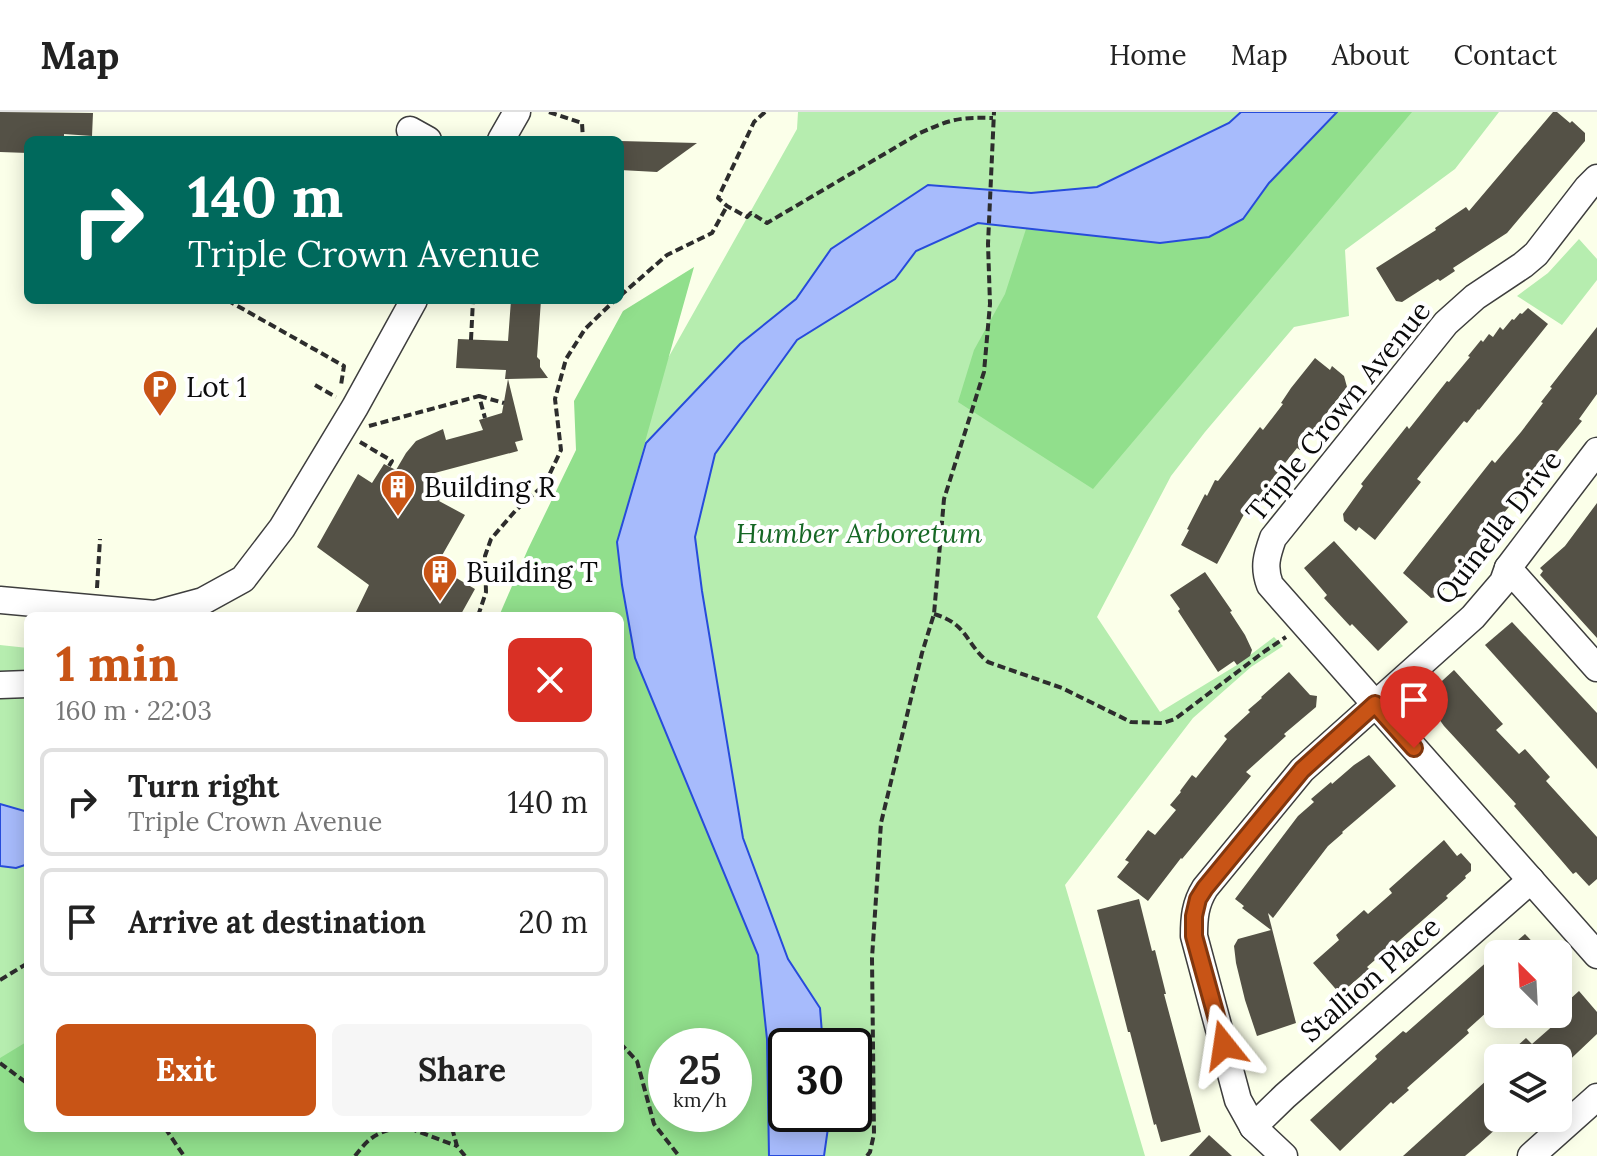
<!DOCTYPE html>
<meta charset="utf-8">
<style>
body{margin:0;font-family:Lora,serif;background:#f6f6f6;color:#222;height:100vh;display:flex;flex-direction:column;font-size:30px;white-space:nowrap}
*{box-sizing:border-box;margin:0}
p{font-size:26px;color:#767676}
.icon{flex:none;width:44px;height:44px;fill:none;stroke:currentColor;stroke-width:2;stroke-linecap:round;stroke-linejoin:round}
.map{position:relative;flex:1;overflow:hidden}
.sheet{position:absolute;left:24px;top:500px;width:600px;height:520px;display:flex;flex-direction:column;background:#fff;border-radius:12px;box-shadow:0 4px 20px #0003}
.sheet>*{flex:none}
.banner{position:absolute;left:24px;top:24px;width:600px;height:168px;border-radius:12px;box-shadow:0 4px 20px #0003;background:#00695c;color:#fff;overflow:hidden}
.needle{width:52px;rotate:336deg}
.buttons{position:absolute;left:1484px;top:828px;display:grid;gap:16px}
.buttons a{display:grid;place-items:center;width:88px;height:88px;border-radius:12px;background:#fff;box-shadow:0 4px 20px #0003;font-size:40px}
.speed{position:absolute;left:648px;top:916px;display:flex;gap:16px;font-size:40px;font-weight:700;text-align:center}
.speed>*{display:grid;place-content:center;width:104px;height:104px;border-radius:50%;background:#fff;box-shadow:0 4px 20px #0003;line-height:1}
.speed small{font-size:20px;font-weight:400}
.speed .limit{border:4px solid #111;border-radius:12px;background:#fff;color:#111}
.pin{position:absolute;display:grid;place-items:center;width:68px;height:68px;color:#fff;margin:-82px -34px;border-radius:50% 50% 50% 0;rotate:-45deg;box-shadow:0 0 8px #0007}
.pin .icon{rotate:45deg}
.me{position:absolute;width:88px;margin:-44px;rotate:345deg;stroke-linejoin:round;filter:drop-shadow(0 0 6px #0008)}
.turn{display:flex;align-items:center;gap:28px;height:168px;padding:0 32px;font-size:36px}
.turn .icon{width:104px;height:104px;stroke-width:2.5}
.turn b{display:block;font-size:56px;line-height:68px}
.round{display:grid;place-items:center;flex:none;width:84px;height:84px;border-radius:12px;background:#f6f6f6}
.overview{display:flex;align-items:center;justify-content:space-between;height:136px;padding:0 32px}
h1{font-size:48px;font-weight:700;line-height:60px;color:#c85416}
.primary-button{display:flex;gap:16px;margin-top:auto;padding:16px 32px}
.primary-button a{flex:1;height:92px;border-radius:12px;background:#c85416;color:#fff;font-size:32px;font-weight:700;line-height:92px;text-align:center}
.primary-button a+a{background:#f6f6f6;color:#222}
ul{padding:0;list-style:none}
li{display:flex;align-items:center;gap:24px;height:108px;margin:0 16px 12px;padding:0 16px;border:4px solid #e0e0e0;border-radius:12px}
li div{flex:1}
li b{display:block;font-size:30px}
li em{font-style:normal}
header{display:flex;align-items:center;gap:48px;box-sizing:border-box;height:112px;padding:0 40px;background:#fff;border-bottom:2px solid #e0e0e0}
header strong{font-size:38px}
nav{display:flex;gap:44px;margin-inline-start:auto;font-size:28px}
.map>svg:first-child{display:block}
.green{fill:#b6edaf;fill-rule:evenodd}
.forest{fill:#91df8c;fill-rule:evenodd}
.water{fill:#a7bbfc;stroke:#274cdb;stroke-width:2}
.building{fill:#545146}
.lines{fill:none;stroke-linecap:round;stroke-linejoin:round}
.minor-casing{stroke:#3e3e3e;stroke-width:29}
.path{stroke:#2d2d2d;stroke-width:4;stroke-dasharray:8 4;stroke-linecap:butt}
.minor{stroke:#fff;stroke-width:26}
.route-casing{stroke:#82370e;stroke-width:20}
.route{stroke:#c85416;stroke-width:14}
.labels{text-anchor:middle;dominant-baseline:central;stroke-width:8;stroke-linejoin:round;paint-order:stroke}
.poi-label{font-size:28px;fill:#0b0b0b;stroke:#fff;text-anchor:start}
.street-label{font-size:28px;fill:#0b0b0b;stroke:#fff}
.park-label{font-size:28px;font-style:italic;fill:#166825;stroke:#fff}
</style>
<header>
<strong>Map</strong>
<nav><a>Home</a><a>Map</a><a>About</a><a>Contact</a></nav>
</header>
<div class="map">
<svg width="1597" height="1044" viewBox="0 0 1597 1044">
<rect width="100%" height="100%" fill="#fbffe9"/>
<g class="green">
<path d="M798,0H1499L1455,57L1345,138L1349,204L1294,215L1205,320L1171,364L1097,505L1160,600L1237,553L1274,525L1283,534L1251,555L1193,606L1065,773L1145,1044H0V533L28,536V1016H620V504H529L645,287L797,17ZM666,934H734V1002H666ZM786,934H854V1002H786Z"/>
<polygon points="1579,127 1597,147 1597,168 1562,213 1517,184 1548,161"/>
</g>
<g class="forest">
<polygon points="1337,0 1412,0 1093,377 958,290 974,238 1005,182 1026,117 1160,131 1243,107 1269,71"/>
<path d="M694,155L617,430L622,473L635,546L758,843L767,927L769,1044H0V946L28,929V1016H620V504H499L528,437L576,338L574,289L623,199ZM666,934H734V1002H666Z"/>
</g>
<g class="water">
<polygon points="1241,0 1337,0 1269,71 1243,107 1209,125 1160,131 978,111 916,139 895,167 797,228 715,342 695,425 702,479 743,726 788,847 820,896 823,934 786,934 786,1002 830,1002 824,1044 769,1044 767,927 758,843 635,546 622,473 617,430 646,331 740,232 796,187 831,137 928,73 1031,81 1097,75 1229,11"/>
<polygon points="0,692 28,700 28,752 16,756 0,754"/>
</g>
<g class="building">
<polygon points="0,0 93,1 92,24 64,22 64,28 28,28 28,41 0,40"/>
<polygon points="1553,0 1557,0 1570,11 1572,9 1585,21 1585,29 1507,121 1453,156 1455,159 1440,169 1438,167 1402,190 1396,189 1376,156 1436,118 1435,116 1466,95 1469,99"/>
<polygon points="620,29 697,31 657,60 620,58"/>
<polygon points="511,188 541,188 537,245 540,248 540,255 548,266 505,267 506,258 456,256 458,227 508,229"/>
<polygon points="1528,196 1548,212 1479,298 1478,297 1467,311 1464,309 1442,336 1417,367 1421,370 1375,428 1359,415 1356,419 1344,409 1343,402 1363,374 1361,372 1407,314 1409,317 1447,269 1449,270 1470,245 1468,244 1481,228 1483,230 1489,222 1493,225 1500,215 1503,218 1512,207 1514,208 1520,201 1522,202"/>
<polygon points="1597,215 1597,282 1579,307 1582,309 1526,378 1524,377 1498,408 1438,485 1431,486 1403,461 1492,348 1495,351 1521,320 1543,291 1541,290 1552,276 1550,275"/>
<polygon points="1315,246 1330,258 1332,254 1344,264 1347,275 1327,301 1328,302 1300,338 1297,336 1258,385 1255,382 1217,452 1181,433 1189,418 1187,417 1205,382 1207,384 1215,368 1218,369 1260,315 1263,318 1283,292 1281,291 1291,276"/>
<polygon points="508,267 523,328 515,330 518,339 431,362 444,380 439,389 465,403 436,454 475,477 460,504 354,504 369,473 317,435 358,362 372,371 384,352 396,358 406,341 416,329 443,317 446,328 483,318 479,308 502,301"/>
<polygon points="1597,391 1597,526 1540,463 1543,459 1540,456 1565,434"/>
<polygon points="1334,429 1408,510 1378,539 1352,512 1350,514 1324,486 1327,483 1304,456"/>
<polygon points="1205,460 1232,499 1230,500 1245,523 1252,538 1250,544 1237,553 1234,549 1218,560 1178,499 1180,497 1170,483"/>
<polygon points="1512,510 1597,601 1597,657 1485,533"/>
<polygon points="1454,558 1503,612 1496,618 1519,642 1525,637 1550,665 1546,669 1597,725 1597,767 1589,774 1576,760 1573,762 1561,748 1514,694 1516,692 1444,614 1434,600 1435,599 1417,578 1432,578"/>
<polygon points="1289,560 1310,583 1317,584 1316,595 1284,622 1286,624 1246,660 1251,664 1182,747 1181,746 1148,789 1117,765 1129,750 1125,748 1148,718 1155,723 1176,698 1170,693 1181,680 1180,679 1192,663 1196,666 1227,627 1224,624 1250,600 1248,598 1262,586 1261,585"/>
<polygon points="1369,643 1396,674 1342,720 1343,721 1328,734 1273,806 1268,801 1296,911 1257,924 1245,888 1236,851 1234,834 1238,827 1271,818 1242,796 1244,794 1235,787 1298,704 1314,690 1311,687 1331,670 1332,672 1354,653"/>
<polygon points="1444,728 1457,744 1461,741 1471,752 1471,759 1465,764 1466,766 1446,784 1448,786 1393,834 1392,833 1367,855 1369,857 1340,882 1313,851 1339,828 1336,823 1364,798 1368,802 1392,781 1389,777"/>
<polygon points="1139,787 1152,839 1155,838 1166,882 1164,882 1201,1020 1161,1030 1156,1012 1154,1013 1130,920 1128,920 1097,798"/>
<polygon points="1525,822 1544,842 1502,842"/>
<polygon points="1498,840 1498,890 1467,918 1469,921 1407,976 1409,978 1393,992 1391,990 1340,1039 1310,1008 1377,947 1375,944 1403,919 1406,921"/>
<polygon points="1579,879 1597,900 1597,922 1558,959 1558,946 1504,946 1526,926 1532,932 1556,911 1554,908 1554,902 1558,902 1558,898"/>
<polygon points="1498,958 1498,1015 1478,1033 1465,1044 1403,1044"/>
<polygon points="1209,1023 1232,1044 1189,1044"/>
</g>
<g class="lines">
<defs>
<g id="minor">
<polyline points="410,18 428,28"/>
<polyline points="501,28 517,0"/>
<path d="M1597,66L1587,76L1536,142L1523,153L1475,185L1446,211L1273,426C1267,443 1263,455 1270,473L1597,843"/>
<polyline points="1508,456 1597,556"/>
<polyline points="0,488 155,502 203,489 243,467 282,416 355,295 414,188"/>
<polyline points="0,573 28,572"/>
<polyline points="1253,1015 1285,984 1531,768"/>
<path d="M1284,1044L1253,1015L1238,988L1194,824C1194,806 1195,792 1205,776L1302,658L1473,505L1503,470L1508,456L1597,339"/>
<polyline points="1531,1044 1597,985"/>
</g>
</defs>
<use href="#minor" class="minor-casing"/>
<g class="path">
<polyline points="549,0 582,11 583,28"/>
<path d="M765,0L754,10L718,86L727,94L747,105L751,101L767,111L920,21C951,7 960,5 993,6"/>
<polyline points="620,184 667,143 712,121 727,94"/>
<polyline points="227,188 344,254 341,273"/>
<polyline points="471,228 473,188"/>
<polyline points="315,273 336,285"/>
<polyline points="479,284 504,291"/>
<polyline points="369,314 479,284 485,306"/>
<polyline points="360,330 392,349 389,354"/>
<polyline points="97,476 100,427"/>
<path d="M934,502C968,512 965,531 988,550L1062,576L1131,610L1163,611L1175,607L1265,539L1286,525"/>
<polyline points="478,504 486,480 485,444 491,427 516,398 545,372 561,338 555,287 566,247 585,217 615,188"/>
<polyline points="0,868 28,851"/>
<polyline points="620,931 637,949 654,1012 679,1044"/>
<polyline points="0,951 28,972"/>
<polyline points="165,1016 184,1044"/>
<polyline points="397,1016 414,1018 457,1034"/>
<polyline points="452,1016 457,1034 465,1044"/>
<path d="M355,1044C368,1027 375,1021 396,1016"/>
<polyline points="867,1044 870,1040 874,1022 872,846 881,711 922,541 934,502 944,387 984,260 990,192 988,132 994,0"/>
</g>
<use href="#minor" class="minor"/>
</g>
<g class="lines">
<defs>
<polyline id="route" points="1224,933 1194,824 1194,804 1198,787 1205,776 1302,658 1375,592 1414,636"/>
</defs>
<use href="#route" class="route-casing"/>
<use href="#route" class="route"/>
</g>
<defs>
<symbol id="parking-pin" viewBox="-11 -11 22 30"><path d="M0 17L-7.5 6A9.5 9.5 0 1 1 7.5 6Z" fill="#c85416" stroke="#fff"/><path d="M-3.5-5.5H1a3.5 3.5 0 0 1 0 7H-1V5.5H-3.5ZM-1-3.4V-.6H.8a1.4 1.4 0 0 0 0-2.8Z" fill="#fff"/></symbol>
<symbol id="building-pin" viewBox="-11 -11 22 30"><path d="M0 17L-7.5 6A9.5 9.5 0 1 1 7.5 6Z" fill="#c85416" stroke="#fff"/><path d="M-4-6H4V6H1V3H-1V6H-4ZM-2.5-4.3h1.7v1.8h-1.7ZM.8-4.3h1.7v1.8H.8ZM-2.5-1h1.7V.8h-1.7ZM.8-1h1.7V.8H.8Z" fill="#fff"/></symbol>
</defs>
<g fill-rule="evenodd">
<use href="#parking-pin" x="140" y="255" width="40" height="54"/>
<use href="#building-pin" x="378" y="355" width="40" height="54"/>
<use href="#building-pin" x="420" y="440" width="40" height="54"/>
</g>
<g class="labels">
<g class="poi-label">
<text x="186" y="275">Lot 1</text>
<text x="424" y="375">Building R</text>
<text x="466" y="460">Building T</text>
</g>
<g class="street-label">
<text transform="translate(1338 299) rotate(-51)">Triple Crown Avenue</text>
<text transform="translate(1498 415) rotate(-52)">Quinella Drive</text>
<text transform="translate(1370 867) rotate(-41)">Stallion Place</text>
</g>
<g class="park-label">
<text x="859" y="421">Humber Arboretum</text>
</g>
</g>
</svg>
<div class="buttons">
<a><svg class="needle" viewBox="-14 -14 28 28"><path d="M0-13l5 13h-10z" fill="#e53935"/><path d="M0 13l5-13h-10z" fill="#767676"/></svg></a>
<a><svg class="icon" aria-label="layers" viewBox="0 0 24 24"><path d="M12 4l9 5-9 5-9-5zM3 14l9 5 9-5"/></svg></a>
</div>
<div class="speed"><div>25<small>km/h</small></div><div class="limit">30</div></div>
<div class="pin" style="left:1414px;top:636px;background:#d93025"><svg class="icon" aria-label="arrive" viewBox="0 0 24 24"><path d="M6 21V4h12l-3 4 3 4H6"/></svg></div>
<svg class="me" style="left:1224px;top:933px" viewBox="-20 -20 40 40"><path d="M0-17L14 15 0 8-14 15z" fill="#c85416" stroke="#fff" stroke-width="4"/></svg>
<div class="banner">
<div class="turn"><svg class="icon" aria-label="right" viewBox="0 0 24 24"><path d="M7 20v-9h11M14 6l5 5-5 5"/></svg><div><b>140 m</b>Triple Crown Avenue</div></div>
</div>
<section class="sheet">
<div class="overview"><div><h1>1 min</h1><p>160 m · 22:03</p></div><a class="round" style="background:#d93025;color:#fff"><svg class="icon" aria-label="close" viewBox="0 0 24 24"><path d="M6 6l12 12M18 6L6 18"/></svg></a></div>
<ul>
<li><svg class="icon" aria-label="right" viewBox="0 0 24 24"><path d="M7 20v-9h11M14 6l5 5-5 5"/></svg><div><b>Turn right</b><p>Triple Crown Avenue</p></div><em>140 m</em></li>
<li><svg class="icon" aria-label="arrive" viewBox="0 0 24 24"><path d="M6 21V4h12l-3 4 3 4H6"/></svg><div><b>Arrive at destination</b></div><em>20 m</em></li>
</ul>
<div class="primary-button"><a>Exit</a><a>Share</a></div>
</section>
</div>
